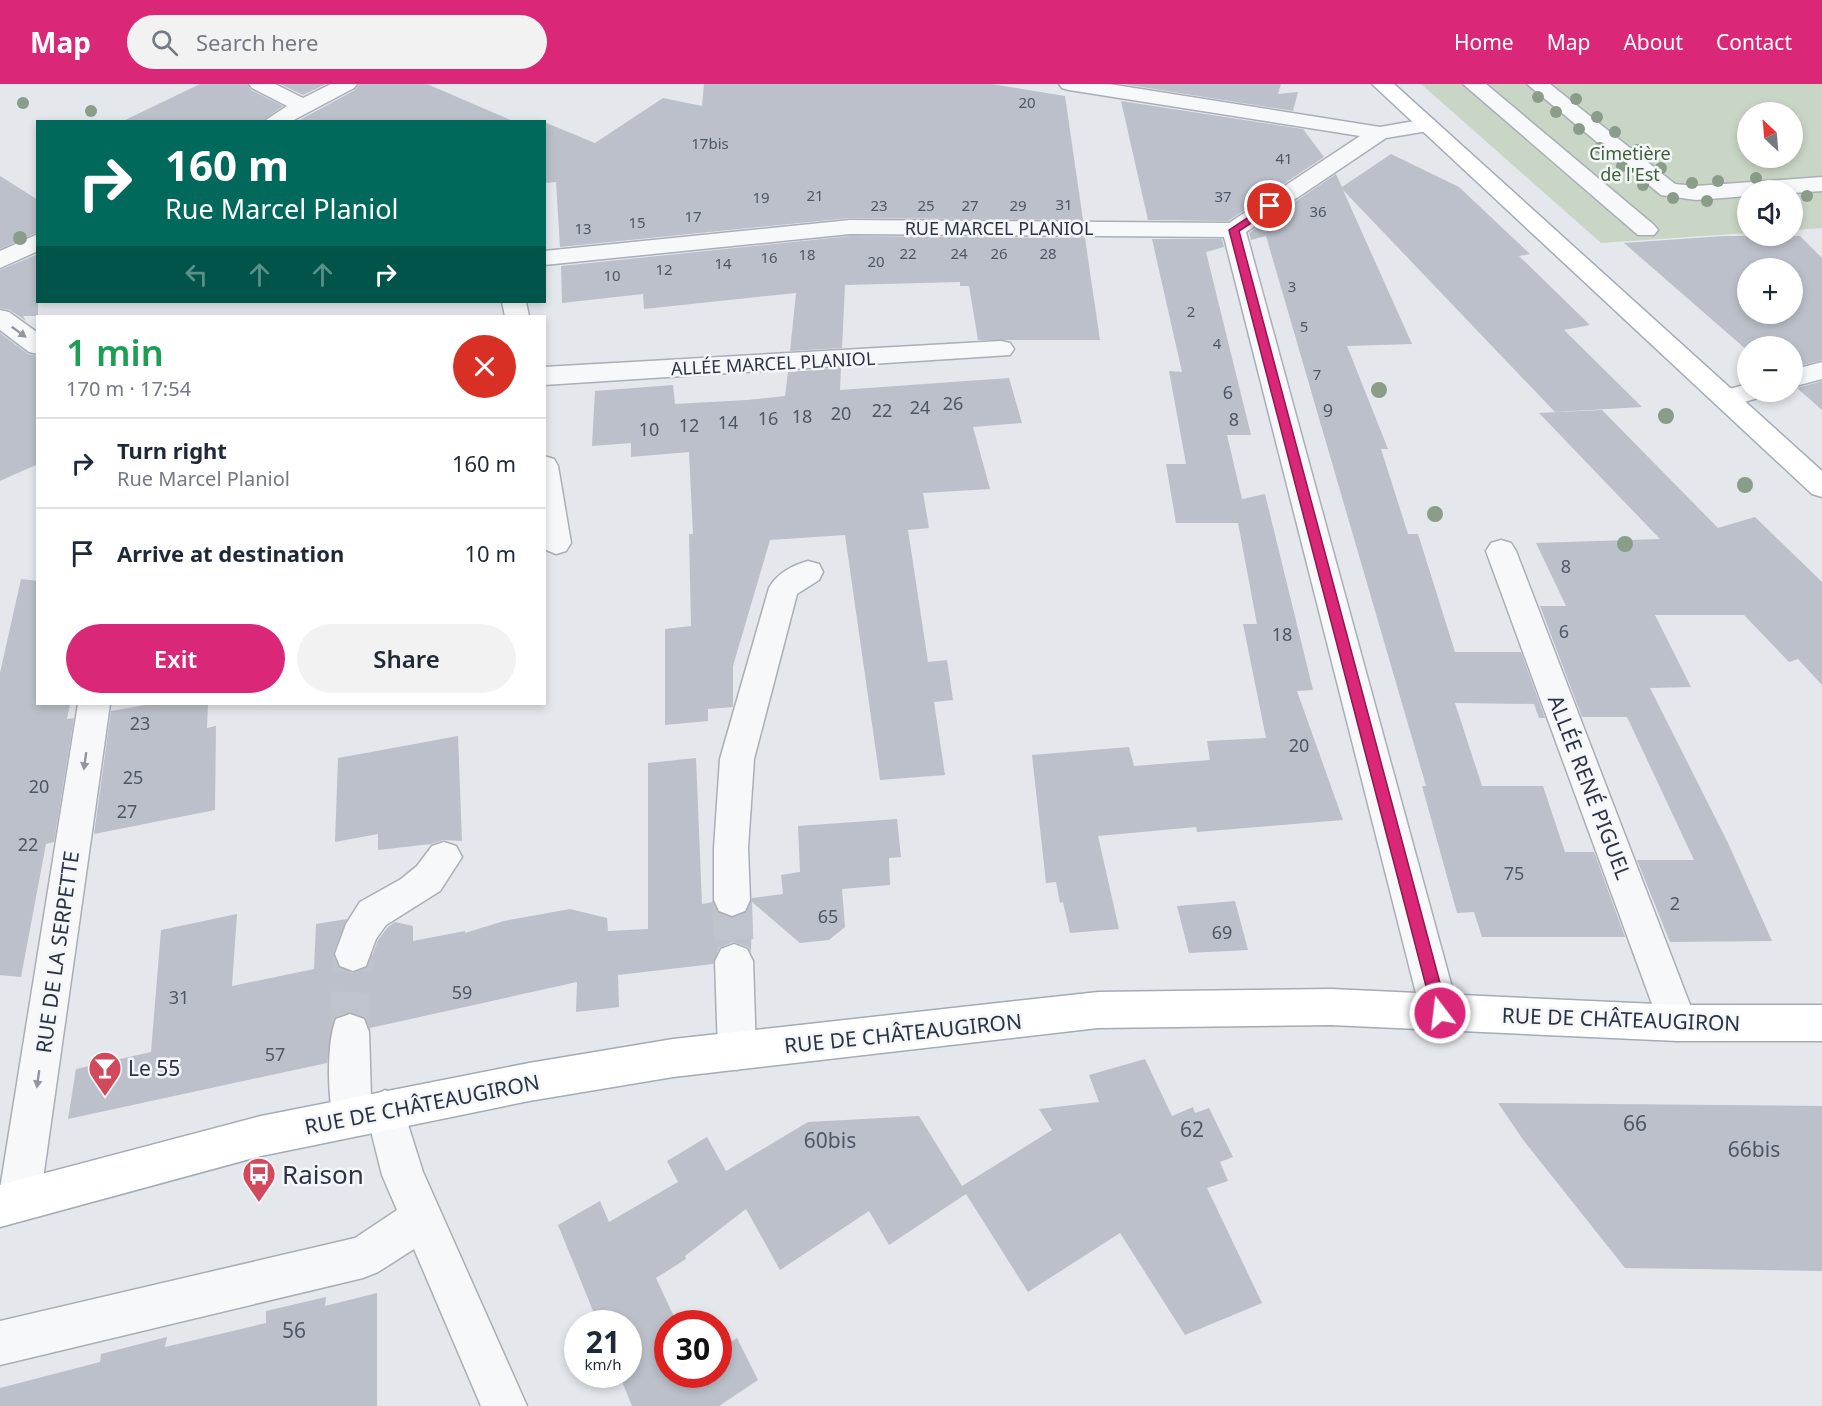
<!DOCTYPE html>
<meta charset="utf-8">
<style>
body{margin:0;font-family:"Noto Sans",sans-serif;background:#f2f2f3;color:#1f2937;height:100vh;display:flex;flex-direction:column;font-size:22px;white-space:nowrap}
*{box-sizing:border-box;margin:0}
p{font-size:20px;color:#747a83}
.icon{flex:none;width:33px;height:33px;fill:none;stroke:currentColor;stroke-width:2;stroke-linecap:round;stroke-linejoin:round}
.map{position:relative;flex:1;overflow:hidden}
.details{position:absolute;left:36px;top:231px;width:510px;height:390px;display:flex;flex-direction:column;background:#fff;border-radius:0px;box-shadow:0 3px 9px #0003}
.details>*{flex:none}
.top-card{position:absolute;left:36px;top:36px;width:510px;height:183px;border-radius:0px;box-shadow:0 3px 9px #0003;background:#00695c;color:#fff;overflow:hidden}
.needle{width:39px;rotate:334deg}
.controls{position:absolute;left:1737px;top:18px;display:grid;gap:12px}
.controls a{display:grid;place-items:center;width:66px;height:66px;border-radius:50%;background:#fff;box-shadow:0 3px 9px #0003;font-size:30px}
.speed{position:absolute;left:564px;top:1226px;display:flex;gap:12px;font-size:30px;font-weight:700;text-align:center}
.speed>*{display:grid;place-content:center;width:78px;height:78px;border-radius:50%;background:#fff;box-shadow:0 3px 9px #0003;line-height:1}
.speed small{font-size:15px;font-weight:400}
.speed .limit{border:9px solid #d22;background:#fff;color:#111}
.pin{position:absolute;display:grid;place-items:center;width:51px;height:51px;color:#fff;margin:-26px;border:3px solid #fff;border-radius:50%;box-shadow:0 2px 6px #0007}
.me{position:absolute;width:66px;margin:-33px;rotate:345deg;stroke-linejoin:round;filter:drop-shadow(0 0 4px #0008)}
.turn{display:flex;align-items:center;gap:21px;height:126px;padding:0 30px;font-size:27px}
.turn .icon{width:78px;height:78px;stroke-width:2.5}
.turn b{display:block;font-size:42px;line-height:51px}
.lanes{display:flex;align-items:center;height:57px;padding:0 30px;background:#0003;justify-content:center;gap:30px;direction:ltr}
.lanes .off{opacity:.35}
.round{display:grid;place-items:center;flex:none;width:63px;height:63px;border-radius:32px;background:#f2f2f3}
.summary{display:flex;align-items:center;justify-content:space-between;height:102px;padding:0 30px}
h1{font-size:36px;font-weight:600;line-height:45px;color:#1e9e55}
.button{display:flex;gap:12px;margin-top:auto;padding:12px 30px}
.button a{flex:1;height:69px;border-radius:36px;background:#db2777;color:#fff;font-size:24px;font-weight:600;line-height:69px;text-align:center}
.button a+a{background:#f2f2f3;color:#1f2937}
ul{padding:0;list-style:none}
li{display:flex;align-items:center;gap:18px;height:90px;padding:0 30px;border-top:2px solid #e0e1e3}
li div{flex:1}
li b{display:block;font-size:22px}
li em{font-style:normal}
header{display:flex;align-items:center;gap:36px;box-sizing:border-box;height:84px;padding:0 30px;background:#db2777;color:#fff}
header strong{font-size:28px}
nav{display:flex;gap:33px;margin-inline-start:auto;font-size:21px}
.search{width:420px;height:54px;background:#f2f2f3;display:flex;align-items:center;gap:15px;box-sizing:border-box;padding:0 21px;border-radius:33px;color:#747a83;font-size:22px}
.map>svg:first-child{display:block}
.green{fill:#c9d6c5;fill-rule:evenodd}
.building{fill:#bbc0ca;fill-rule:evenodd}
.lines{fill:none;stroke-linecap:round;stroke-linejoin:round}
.minor-tunnel{stroke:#bfc3cb;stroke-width:40;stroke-dasharray:40 20;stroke-linecap:butt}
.minor-casing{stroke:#a9aeb7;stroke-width:3}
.major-casing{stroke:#a3abb8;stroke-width:3}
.minor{fill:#f7f8fa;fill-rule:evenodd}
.major{fill:#fff;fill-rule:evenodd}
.tree{fill:#899d89}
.oneway{fill:#9196a0}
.route{fill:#db2777;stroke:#8e194d;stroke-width:1.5}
.labels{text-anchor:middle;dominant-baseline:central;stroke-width:5;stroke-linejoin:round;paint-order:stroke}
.far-number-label{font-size:15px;fill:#4f5766}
.far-park-label{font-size:18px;fill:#3f6138;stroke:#f4f6f9}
.far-street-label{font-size:18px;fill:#2b3445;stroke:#f4f6f9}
.number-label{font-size:18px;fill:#4f5766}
.street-label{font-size:21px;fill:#2b3445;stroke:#f4f6f9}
.poi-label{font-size:21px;fill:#2b3445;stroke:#f4f6f9;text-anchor:start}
.near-number-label{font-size:21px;fill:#4f5766}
.near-poi-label{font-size:26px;fill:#2b3445;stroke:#f4f6f9;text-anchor:start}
</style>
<header>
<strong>Map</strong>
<div class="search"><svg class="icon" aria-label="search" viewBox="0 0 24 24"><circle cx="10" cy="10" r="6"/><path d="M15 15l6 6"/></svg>Search here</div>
<nav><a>Home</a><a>Map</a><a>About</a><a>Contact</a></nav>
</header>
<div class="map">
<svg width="1822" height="1322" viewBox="0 0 1822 1322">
<rect width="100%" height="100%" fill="#e4e7ec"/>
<path class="green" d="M1421,0H1822V144L1793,146L1792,106H1748L1747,149L1601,159ZM1748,28H1792V74H1748Z"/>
<g class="building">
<polygon points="200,0 247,0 251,6 283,22 261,38 121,38"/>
<polygon points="280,0 326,0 303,11"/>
<polygon points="359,0 427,0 515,38 296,38 355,6"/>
<polygon points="704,0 992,0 1065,12 1083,136 850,134 560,163 556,98 544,99 544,38 595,59 663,14 702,22"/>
<polygon points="1123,0 1281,0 1278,10 1298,8 1293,27"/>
<polygon points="1121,17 1303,45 1324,73 1228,137 1148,136"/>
<polygon points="1391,70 1459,103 1530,170 1519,172 1590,241 1564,246 1642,323 1555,328 1343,106 1412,260 1347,262 1388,365 1381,365 1408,450 1418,450 1455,568 1521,568 1545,634 1539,634 1534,620 1455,619 1482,702 1543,702 1565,768 1594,768 1625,853 1482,853 1474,828 1457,829 1422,702 1426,702 1266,152 1251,156 1249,149 1336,90 1342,103"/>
<polygon points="0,92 38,116 38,148 0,165"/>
<polygon points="850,152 1085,154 1100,256 978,256 969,202 960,202 960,198 845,201 842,264 790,267 796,209 644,225 643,210 562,219 561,182"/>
<path d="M1724,152H1800L1822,174V276L1792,284V262L1748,260V267L1624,159ZM1748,184H1792V230H1748Z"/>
<polygon points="1152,155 1222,155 1224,163 1206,168 1251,351 1227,351 1242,415 1265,410 1313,606 1297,607 1343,736 1197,748 1196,743 1098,752 1119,845 1070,849 1063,818 1060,819 1056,798 1046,799 1032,671 1129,663 1134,682 1210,676 1207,657 1266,654 1243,540 1257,540 1238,439 1176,439 1166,380 1186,380 1169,287 1182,288"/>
<polygon points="38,170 38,232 23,232 26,237 10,226 0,224 0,186"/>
<polygon points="0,249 28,270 38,272 38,380 0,397"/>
<polygon points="841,284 840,306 1009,294 1022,339 973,343 990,405 923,409 929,444 908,446 928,578 947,576 953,616 934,618 945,691 880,696 845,451 770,456 733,582 733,623 708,625 708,637 665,641 665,545 691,542 689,450 693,450 689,368 631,373 631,359 592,362 595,307 673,301 675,320 747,316 785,312 788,288"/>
<polygon points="1822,297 1822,326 1797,304"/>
<polygon points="1602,326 1718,444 1755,433 1822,498 1822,601 1798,575 1789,578 1744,531 1655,531 1691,603 1650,604 1728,759 1772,857 1670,858 1637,776 1694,776 1627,633 1582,633 1540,522 1566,522 1536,459 1660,455 1539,329"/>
<polygon points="21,495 38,497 38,620 70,620 67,635 74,634 54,758 46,760 21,893 0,891 0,589"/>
<polygon points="151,620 208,620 207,644 216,642 215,726 94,750 111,627"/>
<polygon points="458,652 462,757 443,756 431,760 378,766 378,750 335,758 338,674"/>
<polygon points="696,674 702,820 713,818 718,829 733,834 747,828 752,814 783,810 781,791 800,788 798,742 897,735 901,773 889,774 890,801 842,805 845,843 829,856 800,859 752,818 751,869 748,863 733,858 719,864 713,880 618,891 619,923 576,928 577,898 370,944 365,933 349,928 334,934 327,979 68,1035 76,985 151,968 161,846 237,830 232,902 314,885 316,840 347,835 333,871 339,884 352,889 368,883 378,856 388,843 395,838 413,842 413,857 465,847 465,849 504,837 570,825 607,834 608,847 648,845 648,679"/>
<polygon points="1235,817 1248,866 1189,869 1177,822"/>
<polygon points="1145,975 1172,1032 1193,1023 1195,1029 1209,1024 1233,1073 1220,1078 1228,1097 1207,1104 1262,1219 1185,1251 1120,1149 1028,1208 966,1110 889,1161 869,1127 780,1186 746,1125 685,1172 686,1175 656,1194 677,1239 668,1239 668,1290 718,1290 718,1266 737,1254 758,1296 719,1322 632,1322 619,1290 628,1290 628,1239 598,1239 558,1141 600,1117 609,1138 678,1098 667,1077 707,1053 726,1087 808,1038 919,1032 962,1102 1052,1046 1039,1025 1099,1018 1089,991"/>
<polygon points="1498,1019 1822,1022 1822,1187 1625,1184 1524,1057"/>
<polygon points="377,1209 377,1322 0,1322 0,1304 100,1278 101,1270 167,1253 165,1263 266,1239 266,1227 326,1213 325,1222"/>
</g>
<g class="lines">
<g class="minor-tunnel">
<polyline points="732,816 734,877"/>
<polyline points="350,948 353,870"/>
</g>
<defs>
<g id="minor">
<polygon points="249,0 275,0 303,14 331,0 357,0 354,4 290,38 263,38 287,22 252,4"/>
<polygon points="1059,0 1109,0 1380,43 1426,35 1434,36 1437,41 1434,46 1386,54 1246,148 1459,929 1453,942 1440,947 1427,942 1421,929 1224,153 850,150 544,181 544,167 850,136 1229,139 1360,52 1069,6 1062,4"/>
<polygon points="1463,0 1486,0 1654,141 1658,146 1654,151 1638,151"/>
<polygon points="1527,0 1550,0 1675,100 1696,102 1822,93 1822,107 1792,109 1792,106 1748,106 1748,112 1696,116 1661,111"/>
<polygon points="38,150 38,167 0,184 0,167"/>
<polygon points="502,218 526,218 529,232 505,232"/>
<polygon points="0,226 9,228 38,249 38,270 29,268 0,246"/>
<polygon points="1001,257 1010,259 1014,265 1010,271 544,301 544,283"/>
<polygon points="1822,278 1822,295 1792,303 1792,286"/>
<polygon points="1748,300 1748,308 1762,308 1758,314 1727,323 1718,320 1714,314 1718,308"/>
<polygon points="544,372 554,375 558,382 571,459 566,467 556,470 544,465"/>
<polygon points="1501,456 1511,459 1516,467 1697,939 1692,952 1678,957 1664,952 1659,939 1486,467 1491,459"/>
<path d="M808,477L819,480L823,488L819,496L797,510L754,675L748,764L750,816L745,827L732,832L719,827L714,816V764L720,675L769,504C776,490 793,481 808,477Z"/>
<polygon points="78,620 110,620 40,1116 34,1131 19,1137 4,1131 0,1120 0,1105"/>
<polygon points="444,758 456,762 462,773 440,807 386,841 376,855 366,882 353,887 340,882 335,870 346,840 360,818 401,795 417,782 432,762"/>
<polygon points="734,860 747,865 753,877 756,967 751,980 737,986 723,980 718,967 715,877 721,865"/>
<path d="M350,930L364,935L369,948L371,1013L385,1006L399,1012L423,1088L527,1322H481L414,1165L378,1188L363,1194L0,1281V1237L355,1154L397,1126L382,1091L369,1039L365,1047L351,1053L337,1047C327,1023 326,959 336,935Z"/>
</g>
<g id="major">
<polygon points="1372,0 1394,0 1822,387 1822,413 1812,410"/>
<polygon points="1331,905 1678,921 1822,921 1822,957 1678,957 1331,941 1098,944 673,993 529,1017 261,1072 0,1143 0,1101 261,1032 529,979 673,955 1098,908"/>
</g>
</defs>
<use href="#minor" class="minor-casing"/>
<use href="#major" class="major-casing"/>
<use href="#minor" class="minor"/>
<use href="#major" class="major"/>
</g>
<g class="tree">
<circle cx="1538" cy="13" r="6"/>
<circle cx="1576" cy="15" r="6"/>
<circle cx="23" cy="19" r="6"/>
<circle cx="91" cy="27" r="6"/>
<circle cx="1556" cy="28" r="6"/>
<circle cx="1597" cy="33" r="6"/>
<circle cx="1579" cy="45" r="6"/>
<circle cx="1615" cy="48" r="6"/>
<circle cx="1600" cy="64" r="6"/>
<circle cx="1637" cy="66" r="6"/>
<circle cx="1622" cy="82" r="6"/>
<circle cx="1661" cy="84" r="6"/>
<circle cx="1756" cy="94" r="6"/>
<circle cx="1718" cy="97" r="6"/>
<circle cx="1692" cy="99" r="6"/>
<circle cx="1643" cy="101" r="6"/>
<circle cx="1807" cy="112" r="6"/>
<circle cx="1673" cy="114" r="6"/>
<circle cx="1707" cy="117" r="6"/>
<circle cx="20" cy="154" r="7"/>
<circle cx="1379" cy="306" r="8"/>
<circle cx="1666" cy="332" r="8"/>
<circle cx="1745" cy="401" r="8"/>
<circle cx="1435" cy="430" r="8"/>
<circle cx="1625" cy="460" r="8"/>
</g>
<defs><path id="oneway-solid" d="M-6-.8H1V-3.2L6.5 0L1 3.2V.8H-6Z" transform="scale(1.5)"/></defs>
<g class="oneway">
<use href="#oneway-solid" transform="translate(19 248) rotate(36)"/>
<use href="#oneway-solid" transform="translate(85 677) rotate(98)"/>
<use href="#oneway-solid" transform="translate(38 995) rotate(98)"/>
</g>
<polygon class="route" points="1270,119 1275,122 1274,124 1239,147 1448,929 1446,934 1440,937 1435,934 1433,929 1229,146"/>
<defs>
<symbol id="bar-pin" viewBox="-11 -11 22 30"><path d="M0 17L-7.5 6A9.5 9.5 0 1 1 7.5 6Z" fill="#d1495b" stroke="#f4f6f9"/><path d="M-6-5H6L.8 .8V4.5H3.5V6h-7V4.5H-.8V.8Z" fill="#fff"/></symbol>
<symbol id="bus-pin" viewBox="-11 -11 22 30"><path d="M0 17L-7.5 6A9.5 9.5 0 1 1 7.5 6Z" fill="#d1495b" stroke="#f4f6f9"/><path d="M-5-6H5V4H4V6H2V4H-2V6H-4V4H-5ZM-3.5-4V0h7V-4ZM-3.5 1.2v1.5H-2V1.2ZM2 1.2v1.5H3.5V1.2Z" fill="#fff"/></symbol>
</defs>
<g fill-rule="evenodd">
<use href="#bar-pin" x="86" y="965" width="38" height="52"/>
<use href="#bus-pin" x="240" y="1071" width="38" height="52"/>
</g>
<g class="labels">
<g class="far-number-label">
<text x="1027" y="18">20</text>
<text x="710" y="59">17bis</text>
<text x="1284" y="74">41</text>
<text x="815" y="111">21</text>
<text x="1223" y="112">37</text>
<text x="761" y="113">19</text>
<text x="1064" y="120">31</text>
<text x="879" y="121">23</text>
<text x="926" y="121">25</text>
<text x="970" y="121">27</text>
<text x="1018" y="121">29</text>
<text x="1318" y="127">36</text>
<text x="693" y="132">17</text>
<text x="637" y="138">15</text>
<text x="583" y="144">13</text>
<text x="908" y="169">22</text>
<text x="959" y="169">24</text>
<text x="999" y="169">26</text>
<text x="1048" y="169">28</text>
<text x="807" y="170">18</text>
<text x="769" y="173">16</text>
<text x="876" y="177">20</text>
<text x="723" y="179">14</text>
<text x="664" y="185">12</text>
<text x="612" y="191">10</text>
<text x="1292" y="202">3</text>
<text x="1191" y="227">2</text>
<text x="1304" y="242">5</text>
<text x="1217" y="259">4</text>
<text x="1317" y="290">7</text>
</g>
<g class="far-park-label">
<text x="1630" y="69">Cimetière<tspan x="1630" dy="21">de l'Est</tspan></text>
</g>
<g class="far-street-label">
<text x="999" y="144">RUE MARCEL PLANIOL</text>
<text transform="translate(773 279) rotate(-3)">ALLÉE MARCEL PLANIOL</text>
</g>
<g class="number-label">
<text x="1228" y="308">6</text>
<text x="953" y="319">26</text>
<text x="920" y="323">24</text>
<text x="882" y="326">22</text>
<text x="1328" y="326">9</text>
<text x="841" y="329">20</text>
<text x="802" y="332">18</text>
<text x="768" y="334">16</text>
<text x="1234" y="335">8</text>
<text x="728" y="338">14</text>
<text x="689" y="341">12</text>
<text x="649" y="345">10</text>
<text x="1566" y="482">8</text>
<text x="1564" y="547">6</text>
<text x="1282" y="550">18</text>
<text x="140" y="639">23</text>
<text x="1299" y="661">20</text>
<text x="133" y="693">25</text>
<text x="39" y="702">20</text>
<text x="127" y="727">27</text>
<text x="28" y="760">22</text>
<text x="1514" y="789">75</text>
<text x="1675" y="819">2</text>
<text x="828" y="832">65</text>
<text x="1222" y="848">69</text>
<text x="462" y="908">59</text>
<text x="179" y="913">31</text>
<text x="275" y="970">57</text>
</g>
<g class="street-label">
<text transform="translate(1590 703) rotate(69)">ALLÉE RENÉ PIGUEL</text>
<text transform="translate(57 868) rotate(-82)">RUE DE LA SERPETTE</text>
<text transform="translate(1621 935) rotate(2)">RUE DE CHÂTEAUGIRON</text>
<text transform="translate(903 949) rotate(-6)">RUE DE CHÂTEAUGIRON</text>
<text transform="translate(422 1020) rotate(-11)">RUE DE CHÂTEAUGIRON</text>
</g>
<g class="poi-label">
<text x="128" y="984">Le 55</text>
</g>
<g class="near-number-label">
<text x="1635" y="1039">66</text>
<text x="1192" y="1045">62</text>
<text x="830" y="1056">60bis</text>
<text x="1754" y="1065">66bis</text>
<text x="294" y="1246">56</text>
</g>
<g class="near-poi-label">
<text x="282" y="1090">Raison</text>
</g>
</g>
</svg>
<div class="controls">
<a><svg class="needle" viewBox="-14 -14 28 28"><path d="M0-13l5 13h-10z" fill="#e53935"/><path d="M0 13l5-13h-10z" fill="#747a83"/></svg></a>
<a><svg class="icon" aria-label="sound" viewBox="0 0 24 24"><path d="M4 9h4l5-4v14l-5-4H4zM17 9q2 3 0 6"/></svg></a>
<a>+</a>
<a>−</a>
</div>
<div class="speed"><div>21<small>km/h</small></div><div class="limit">30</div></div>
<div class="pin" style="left:1270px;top:122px;background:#d93025"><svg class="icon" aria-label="arrive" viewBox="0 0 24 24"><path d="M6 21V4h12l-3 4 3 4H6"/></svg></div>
<svg class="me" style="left:1440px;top:929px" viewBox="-20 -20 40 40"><circle r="17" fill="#db2777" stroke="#fff" stroke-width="3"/><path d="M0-11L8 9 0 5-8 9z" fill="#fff"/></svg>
<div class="top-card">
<div class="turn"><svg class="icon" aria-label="right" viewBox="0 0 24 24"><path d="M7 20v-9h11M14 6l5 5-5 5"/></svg><div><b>160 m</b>Rue Marcel Planiol</div></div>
<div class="lanes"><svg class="icon off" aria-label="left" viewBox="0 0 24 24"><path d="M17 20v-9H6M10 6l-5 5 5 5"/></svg><svg class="icon off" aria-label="ahead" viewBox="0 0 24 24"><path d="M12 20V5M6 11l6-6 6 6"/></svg><svg class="icon off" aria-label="ahead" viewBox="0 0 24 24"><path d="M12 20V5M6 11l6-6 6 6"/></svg><svg class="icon" aria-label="right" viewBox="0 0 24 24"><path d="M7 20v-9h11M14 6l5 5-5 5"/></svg></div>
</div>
<section class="details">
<div class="summary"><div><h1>1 min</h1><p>170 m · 17:54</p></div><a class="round" style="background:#d93025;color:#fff"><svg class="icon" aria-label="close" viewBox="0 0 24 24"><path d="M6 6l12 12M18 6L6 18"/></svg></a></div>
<ul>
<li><svg class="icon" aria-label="right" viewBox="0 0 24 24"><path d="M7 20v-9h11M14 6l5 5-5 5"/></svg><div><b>Turn right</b><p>Rue Marcel Planiol</p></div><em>160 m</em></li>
<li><svg class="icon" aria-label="arrive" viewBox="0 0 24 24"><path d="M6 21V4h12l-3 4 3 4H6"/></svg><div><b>Arrive at destination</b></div><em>10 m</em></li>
</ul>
<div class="button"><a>Exit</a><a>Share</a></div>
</section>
</div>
